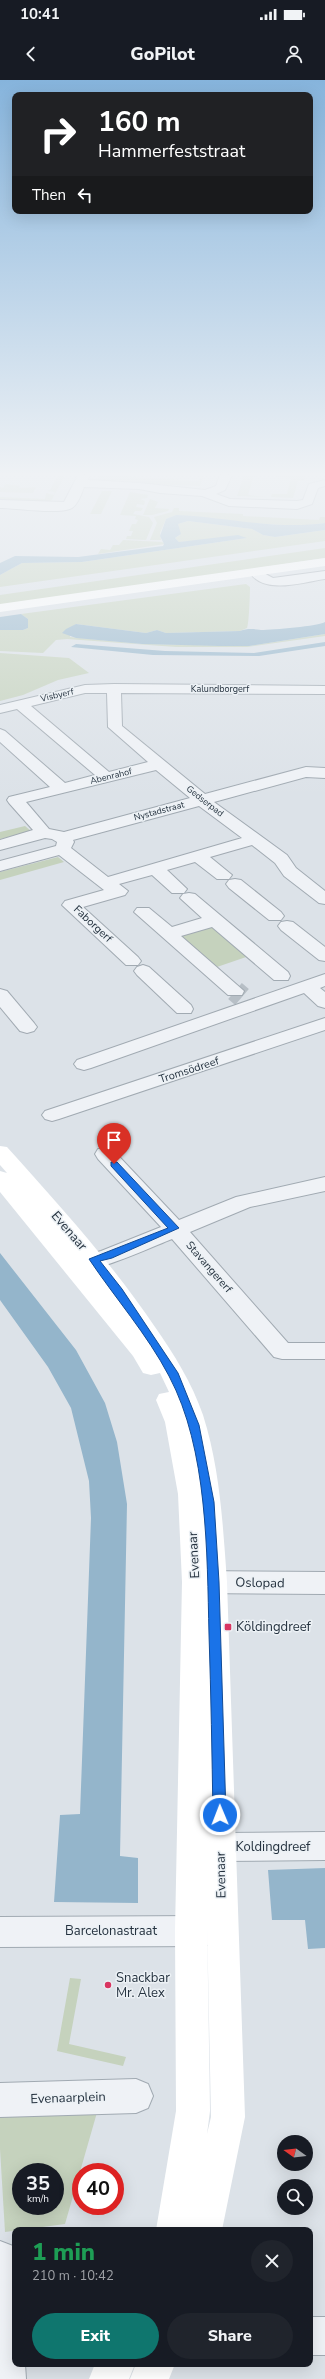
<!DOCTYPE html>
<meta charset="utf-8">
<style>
body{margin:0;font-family:"Nunito Sans",sans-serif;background:#20242c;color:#f1f3f6;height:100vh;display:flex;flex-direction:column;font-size:15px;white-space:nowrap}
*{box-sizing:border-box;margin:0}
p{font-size:13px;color:#9ea1a6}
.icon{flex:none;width:22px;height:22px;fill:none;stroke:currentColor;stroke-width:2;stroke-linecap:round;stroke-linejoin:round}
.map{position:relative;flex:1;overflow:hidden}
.details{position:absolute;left:12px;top:2147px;width:301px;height:140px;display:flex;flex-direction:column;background:#171b24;border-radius:8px;box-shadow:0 4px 16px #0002}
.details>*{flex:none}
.banner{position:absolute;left:12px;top:12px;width:301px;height:122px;border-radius:8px;box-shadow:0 4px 16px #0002;background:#202124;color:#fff;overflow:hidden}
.needle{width:26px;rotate:285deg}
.fabs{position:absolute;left:277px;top:2055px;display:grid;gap:8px}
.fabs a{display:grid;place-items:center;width:36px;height:36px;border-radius:50%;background:#171b24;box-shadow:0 4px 16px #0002;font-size:20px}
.speed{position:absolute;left:12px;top:2083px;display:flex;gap:8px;font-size:20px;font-weight:700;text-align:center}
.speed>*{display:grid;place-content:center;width:52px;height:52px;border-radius:50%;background:#171b24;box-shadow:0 4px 16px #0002;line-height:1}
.speed small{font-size:10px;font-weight:400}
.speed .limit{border:6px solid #d22;background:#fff;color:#111}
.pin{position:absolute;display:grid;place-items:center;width:34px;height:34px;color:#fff;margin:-41px -17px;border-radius:50% 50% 50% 0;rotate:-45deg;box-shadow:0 0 4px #0007}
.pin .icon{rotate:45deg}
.me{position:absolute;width:44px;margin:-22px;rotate:359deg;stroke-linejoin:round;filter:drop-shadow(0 0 3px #0008)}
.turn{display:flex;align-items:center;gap:14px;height:84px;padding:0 20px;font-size:18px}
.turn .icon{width:52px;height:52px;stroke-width:2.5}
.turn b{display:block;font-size:28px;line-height:34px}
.then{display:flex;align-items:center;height:38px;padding:0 20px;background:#0003;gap:8px;font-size:15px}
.round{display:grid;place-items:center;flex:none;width:42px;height:42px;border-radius:21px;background:#20242c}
.head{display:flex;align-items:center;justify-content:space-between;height:68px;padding:0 20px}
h1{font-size:24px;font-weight:800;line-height:30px;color:#1e9e55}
.button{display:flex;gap:8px;margin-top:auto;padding:8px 20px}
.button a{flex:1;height:46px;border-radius:24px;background:#0f766e;color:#fff;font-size:16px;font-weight:800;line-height:46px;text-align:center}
.button a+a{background:#20242c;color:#f1f3f6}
.status{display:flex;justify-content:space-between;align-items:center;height:28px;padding:0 20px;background:#171b24;direction:ltr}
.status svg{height:11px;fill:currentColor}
header{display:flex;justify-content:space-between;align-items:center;height:52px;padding:0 20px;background:#171b24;font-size:18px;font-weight:800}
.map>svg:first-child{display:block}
.green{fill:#c5d2bd;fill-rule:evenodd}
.water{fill:#94b5cb}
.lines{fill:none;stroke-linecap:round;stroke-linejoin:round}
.street-tunnel{stroke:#b7bfc6;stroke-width:21;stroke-dasharray:21 10;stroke-linecap:butt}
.street-casing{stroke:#a1aab2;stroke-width:2}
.street{fill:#eff2f6;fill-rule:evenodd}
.secondary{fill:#fff;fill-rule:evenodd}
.route{fill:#1a73e8;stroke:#114b97}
.poi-dot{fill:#d93561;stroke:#ecf1f5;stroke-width:1.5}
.labels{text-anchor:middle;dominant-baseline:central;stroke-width:3;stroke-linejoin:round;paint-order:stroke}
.far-street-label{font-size:9px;fill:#25323f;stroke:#ecf1f5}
.street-label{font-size:11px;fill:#25323f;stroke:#ecf1f5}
.near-street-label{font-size:13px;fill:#25323f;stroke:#ecf1f5}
.near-poi-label{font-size:13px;fill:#25323f;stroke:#ecf1f5;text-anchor:start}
</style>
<div class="status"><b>10:41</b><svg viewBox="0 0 49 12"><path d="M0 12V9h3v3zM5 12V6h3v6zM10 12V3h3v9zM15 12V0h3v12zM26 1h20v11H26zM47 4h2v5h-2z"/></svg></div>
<header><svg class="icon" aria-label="back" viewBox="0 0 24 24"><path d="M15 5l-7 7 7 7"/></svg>GoPilot<svg class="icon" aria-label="person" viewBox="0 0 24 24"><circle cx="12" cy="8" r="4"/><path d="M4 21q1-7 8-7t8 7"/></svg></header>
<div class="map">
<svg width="325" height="2299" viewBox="0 0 325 2299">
<rect width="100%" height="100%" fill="#dce2e8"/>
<g class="green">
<polygon points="58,395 65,395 50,423 0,421 0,417 45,419 46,413 54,415 55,412 47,411 50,410"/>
<polygon points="101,395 199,401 201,395 204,395 200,406 107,402 107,400 92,401"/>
<polygon points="244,395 254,395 248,415 266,417 237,416"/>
<polygon points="277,395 305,396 304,401 298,401 293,418 271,417 272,414 287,414 291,398 277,397"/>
<polygon points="6,404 20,406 19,408 36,407 33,413 0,412 0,407 3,408"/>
<polygon points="102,411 112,411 101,434 90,434"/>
<polygon points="130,412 148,415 147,418 140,419 145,421 144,425 137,424 136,427 143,428 141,431 135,431 133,434 149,437 153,443 146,460 126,459 127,456 131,456 133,451 129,451 132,444 136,444 138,440 135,439 136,436 120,435"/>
<polygon points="150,419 158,422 155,428 169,429 168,431 152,435 143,435"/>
<polygon points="174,428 179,428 179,431 243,434 243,436 319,440 320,437 325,437 325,443 300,446 230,442 176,435 166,439 160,453 161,460 150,460 157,443 154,437 172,432"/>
<polygon points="188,441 252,449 263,455 275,457 325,450 325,461 0,507 0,495 22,483 82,482 247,458 179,462 175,458 180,455 178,444"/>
<polygon points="123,460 162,462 165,464 98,474 101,469 110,470 113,465 119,465"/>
<polygon points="325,468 325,478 0,526 0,515"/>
<path d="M246,504L250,507C250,514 249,544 247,548L240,551L166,553L157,550L146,553L76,544L71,548L70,557L142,564L249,566L325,554V556L247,567H176L67,559L56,560L43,573L0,571V550H23L28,548V539L21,534Z"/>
<polygon points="0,573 69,578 89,593 58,600 23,615 0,621"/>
<polygon points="25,746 31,751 0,759 0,752"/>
<polygon points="58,777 64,782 0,800 0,792"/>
<polygon points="214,843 252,875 214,888 176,855"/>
<polygon points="70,1898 81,1899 69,1964 126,1977 123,1986 57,1971"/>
<path d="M98,2029L65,2144L5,2152L0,2069V2032ZM21,2092H55V2126H21Z"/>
</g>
<g class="water">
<path d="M176,435C227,437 274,450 325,443V450L275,457L263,455L252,449L188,441L178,444L181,454L175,458L179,462L238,455L247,458L82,482L22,483L0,495V483L15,476L78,477L163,466L164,464L160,456L166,439Z"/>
<polygon points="21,534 28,539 28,548 23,550 0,550 0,537"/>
<path d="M325,542V554L249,566H220L142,564L76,558L62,553L66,549L76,544L146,553L157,550L166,553L240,551C248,548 253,549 261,550C272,550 319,546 325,542Z"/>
<polygon points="325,562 325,566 259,576 153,575 71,567 76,564 165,571 254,573"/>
<polygon points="0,1173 76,1270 105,1323 117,1362 127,1424 120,1776 138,1778 138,1823 54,1822 60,1735 80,1734 91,1438 89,1401 71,1328 48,1287 0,1220"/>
<polygon points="325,1788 325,1868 308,1869 305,1840 272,1840 268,1790"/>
</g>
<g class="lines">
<polyline class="street-tunnel" points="235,911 242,917"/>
<defs>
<g id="street">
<path d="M78,395H90L88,400L139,403L205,410L216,406L220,395H232L225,410L216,414L230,419L297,421L303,420L309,404L325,400V406L318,408L312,424L297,429L229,426L202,416L160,413L139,409L84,407C82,413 78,424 72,428C58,435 17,428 0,428V420L64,422Z"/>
<path d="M256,489L273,498L325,491V499C303,502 265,515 250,493Z"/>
<path d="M114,604L325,606V614L121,613L122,646L205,714L306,687L325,688V698L306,697L214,722L287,775L296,788L325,811V824L319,823L284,796L275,783L252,765L210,777L232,795L229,799H217L195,782L167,790L187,809L184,813H172L152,795L119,804L128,811L125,815L83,827L138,877L141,881L138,885H126L62,825L65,821L104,810L59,775L0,791V781L56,766L57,762L52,759L45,758L0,770V760L33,750L9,723L7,720L9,717L50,707L0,662V649L5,651L65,703L95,695L17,629L0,633V625L85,605ZM85,613H107L108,647L148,682L109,692L31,626ZM156,690L190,718L64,752L49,749L26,722ZM199,726L242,758L108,797L71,768L74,762L73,760Z"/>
<polygon points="235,799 241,800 281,832 284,836 281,840 269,840 229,808 226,804 229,800"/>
<polygon points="189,813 195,814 288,892 290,896 288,900 274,900 212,847 181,856 244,911 242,915 228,915 134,832 137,828 149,828 172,847 202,838 180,818 183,814"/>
<polygon points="287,841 293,842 325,867 325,881 319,880 281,850 278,846 281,842"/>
<polygon points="143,885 149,887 191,925 193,929 191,933 177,933 137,895 134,891 137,887"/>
<polygon points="325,894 325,906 320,908 325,912 325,928 318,926 304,913 91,988 84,990 77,988 74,984 77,980"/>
<polygon points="0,909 7,911 34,943 37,947 34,951 27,953 20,951 0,927"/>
<polygon points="325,938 325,950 59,1039 52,1041 45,1039 42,1035 45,1031"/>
<path d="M105,1068L112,1069L179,1140L236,1117L325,1097V1111L250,1127L190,1152L288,1263H325V1279H282L274,1277L172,1159C149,1168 88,1197 66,1191L63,1186L66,1181L101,1171L161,1147L98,1079L95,1074L98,1069Z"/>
<polygon points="196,1491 325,1492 325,1514 196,1513 186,1510 183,1502 186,1494"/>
<polygon points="325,1752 325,1780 220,1781 209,1777 205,1767 209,1757 220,1753"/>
<polygon points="205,1836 216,1841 221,1851 216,1861 205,1866 0,1867 0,1837"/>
<polygon points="136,1999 148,2004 153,2016 148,2028 136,2033 0,2037 0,2003"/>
<polygon points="0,2161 13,2166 15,2171 15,2284 25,2284 26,2299 0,2299"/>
<rect x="310" y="2237" width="15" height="38"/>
</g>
</defs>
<use href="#street" class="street-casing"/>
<use href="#street" class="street"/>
<g class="secondary">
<polygon points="325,478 325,486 0,532 0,524"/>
<path d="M0,1066L7,1067C59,1125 112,1183 155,1247C174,1274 192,1303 203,1335C220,1388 223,1446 227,1502L245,2037L222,2150H156L176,2031L175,1851L182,1502L178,1414L165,1342L156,1320L159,1314L169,1312L160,1293L151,1295L143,1293L133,1276L0,1112V1091L7,1093L0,1085ZM207,1839L211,2037L207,2054L210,2031Z"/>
<polygon points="95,2284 135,2284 129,2299 89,2299"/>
<polygon points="136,2284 175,2284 169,2299 130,2299"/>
</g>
</g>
<linearGradient id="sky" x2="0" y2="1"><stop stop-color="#86b4dc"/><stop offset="0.55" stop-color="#eff2f5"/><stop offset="1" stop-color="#eff2f5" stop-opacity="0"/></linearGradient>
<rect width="325" height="717" fill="url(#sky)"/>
<path class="route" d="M111,1082H117L179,1148L112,1178L100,1181L122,1209L178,1293L199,1345L214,1422L219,1502L226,1735L224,1739L220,1741L215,1739L213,1735C212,1675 211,1614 209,1554C207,1473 208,1369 169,1296C147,1254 115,1218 89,1179L168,1148L111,1086Z"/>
<g class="poi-dot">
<rect x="224" y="1543" width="8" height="8" rx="2"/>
<circle cx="108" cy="1905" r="4"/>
</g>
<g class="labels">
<g class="far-street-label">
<text x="220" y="609">Kalundborgerf</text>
<text transform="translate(57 615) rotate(-13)">Visbyerf</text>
<text transform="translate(111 696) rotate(-14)">Abenrahof</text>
<text transform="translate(205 721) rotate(38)">Gedserpad</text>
<text transform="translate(159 731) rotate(-15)">Nystadstraat</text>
</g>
<g class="street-label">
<text transform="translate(93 844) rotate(43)">Faborgerf</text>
<text transform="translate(189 990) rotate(-18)">Tromsödreef</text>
<text transform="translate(209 1187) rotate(49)">Stavangererf</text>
</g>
<g class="near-street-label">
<text transform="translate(69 1151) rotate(49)">Evenaar</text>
<text transform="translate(194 1475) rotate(-93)">Evenaar</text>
<text transform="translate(260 1503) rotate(1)">Oslopad</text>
<text x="273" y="1767">Koldingdreef</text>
<text transform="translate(221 1795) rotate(-91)">Evenaar</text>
<text x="111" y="1851">Barcelonastraat</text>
<text transform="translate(68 2018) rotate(-2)">Evenaarplein</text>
</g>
<g class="near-poi-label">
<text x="236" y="1547">Köldingdreef</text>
<text x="116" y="1898">Snackbar<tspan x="116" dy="15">Mr. Alex</tspan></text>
</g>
</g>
</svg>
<div class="fabs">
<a><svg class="needle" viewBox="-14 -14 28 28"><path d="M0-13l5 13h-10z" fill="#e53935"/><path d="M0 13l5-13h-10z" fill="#9ea1a6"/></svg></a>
<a><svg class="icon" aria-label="search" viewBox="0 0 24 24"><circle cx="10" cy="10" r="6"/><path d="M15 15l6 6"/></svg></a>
</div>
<div class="speed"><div>35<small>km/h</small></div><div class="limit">40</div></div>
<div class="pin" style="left:114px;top:1084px;background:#d93025"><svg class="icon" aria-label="arrive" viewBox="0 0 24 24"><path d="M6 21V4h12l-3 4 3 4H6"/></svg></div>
<svg class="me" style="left:220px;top:1735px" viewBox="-20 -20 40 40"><circle r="17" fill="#1a73e8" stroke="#fff" stroke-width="3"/><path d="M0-11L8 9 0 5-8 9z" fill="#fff"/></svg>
<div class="banner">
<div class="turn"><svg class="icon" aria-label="right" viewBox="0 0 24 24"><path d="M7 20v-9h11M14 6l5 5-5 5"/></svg><div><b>160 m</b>Hammerfeststraat</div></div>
<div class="then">Then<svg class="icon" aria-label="left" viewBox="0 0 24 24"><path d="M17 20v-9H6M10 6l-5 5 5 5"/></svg></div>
</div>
<section class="details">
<div class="head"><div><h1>1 min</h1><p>210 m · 10:42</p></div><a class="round"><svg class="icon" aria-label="close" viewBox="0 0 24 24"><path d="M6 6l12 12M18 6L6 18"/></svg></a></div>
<div class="button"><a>Exit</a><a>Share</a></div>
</section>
</div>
